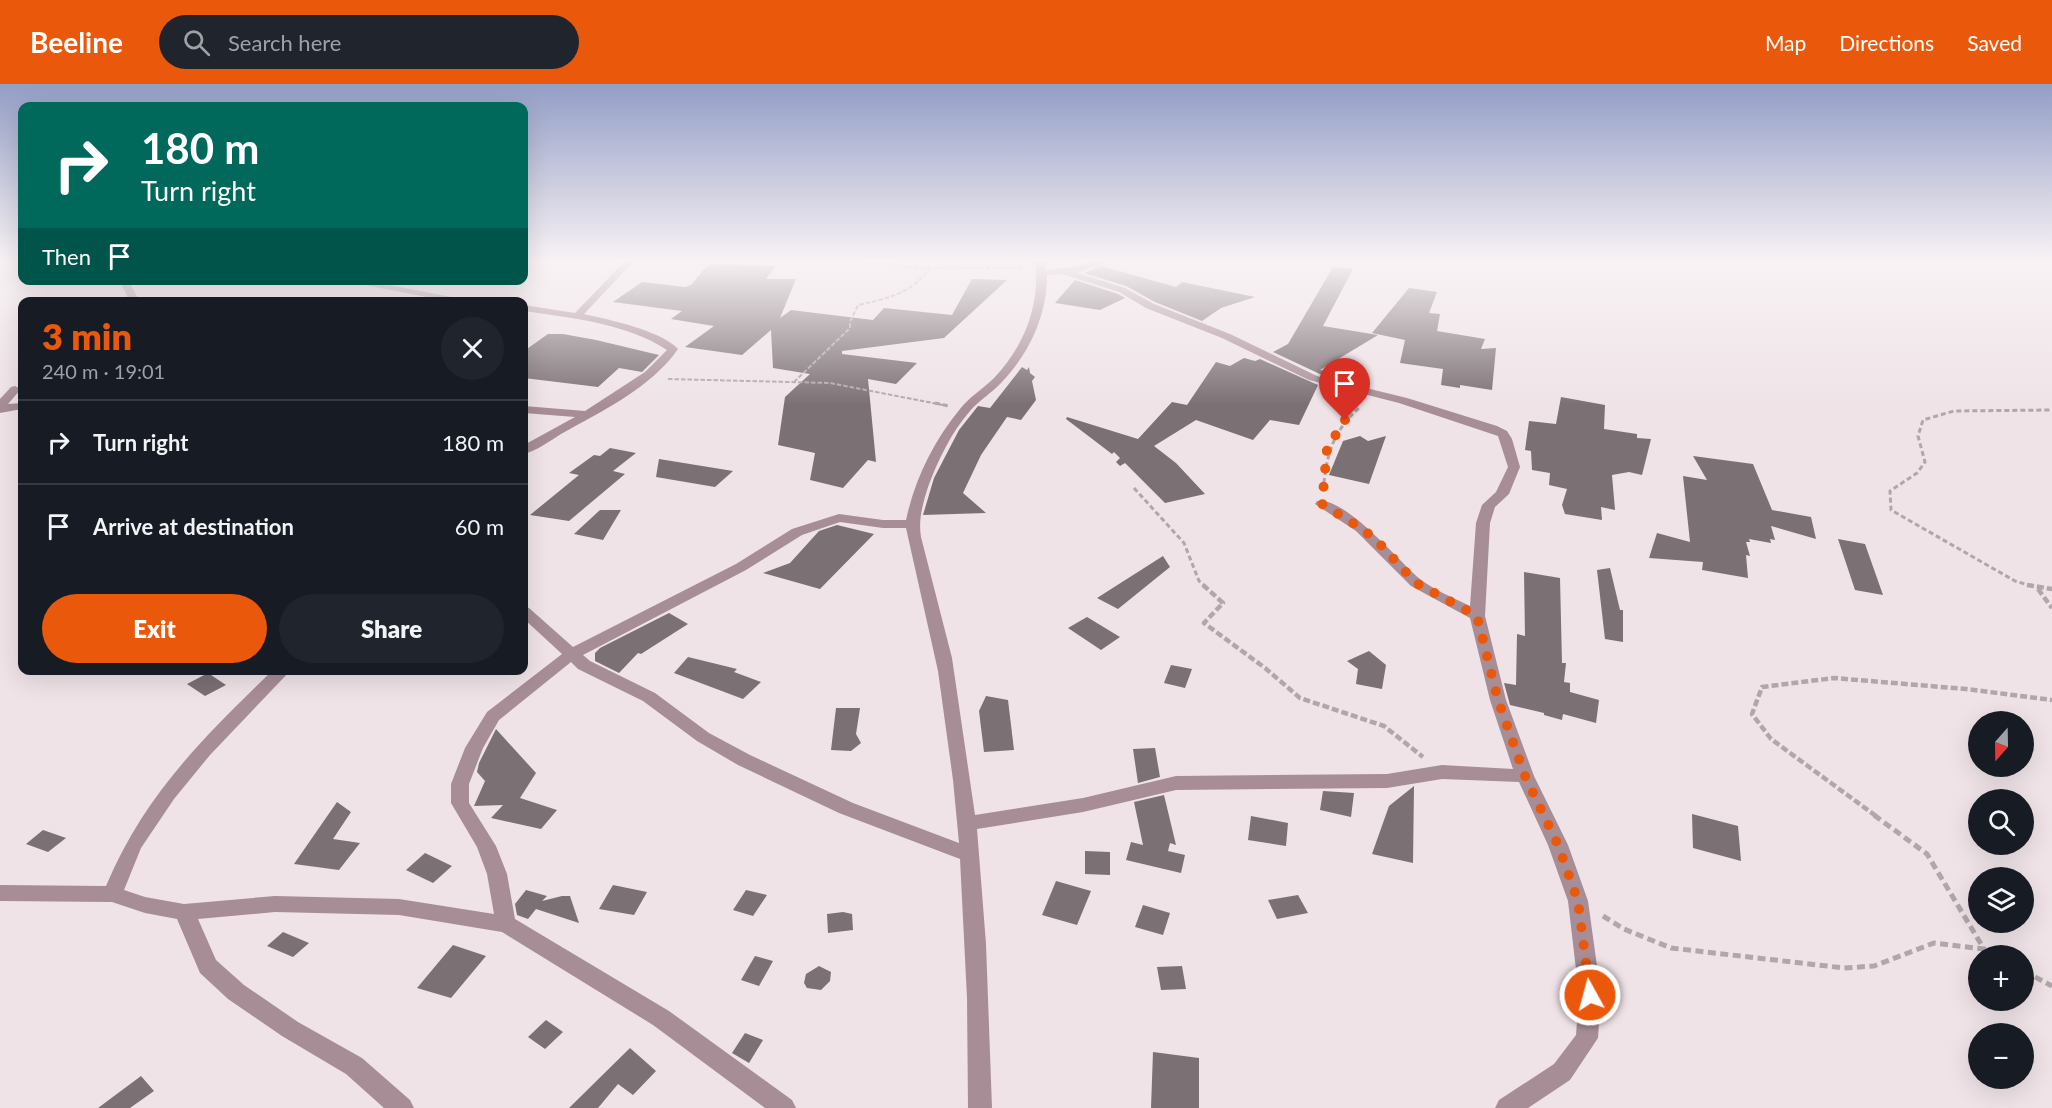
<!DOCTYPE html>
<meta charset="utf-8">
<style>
body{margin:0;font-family:Lato,sans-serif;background:#20242c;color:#f1f3f6;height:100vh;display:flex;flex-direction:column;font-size:22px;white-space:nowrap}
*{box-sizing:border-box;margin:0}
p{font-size:20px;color:#9ea1a6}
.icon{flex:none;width:33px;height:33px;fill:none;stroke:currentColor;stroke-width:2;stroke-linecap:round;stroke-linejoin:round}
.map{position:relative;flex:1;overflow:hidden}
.drawer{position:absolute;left:18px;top:213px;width:510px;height:378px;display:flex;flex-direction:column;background:#171b24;border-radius:12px;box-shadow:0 6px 24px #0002}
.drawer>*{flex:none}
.top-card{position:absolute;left:18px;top:18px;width:510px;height:183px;border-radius:12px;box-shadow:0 6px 24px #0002;background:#00695c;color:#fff;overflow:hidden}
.needle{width:39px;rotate:200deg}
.fabs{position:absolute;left:1968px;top:627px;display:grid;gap:12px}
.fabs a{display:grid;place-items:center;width:66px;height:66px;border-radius:50%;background:#171b24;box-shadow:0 6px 24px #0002;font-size:30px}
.pin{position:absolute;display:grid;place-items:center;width:51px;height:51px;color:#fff;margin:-62px -26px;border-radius:50% 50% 50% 0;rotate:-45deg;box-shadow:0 0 6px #0007}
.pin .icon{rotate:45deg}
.me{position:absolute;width:66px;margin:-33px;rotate:353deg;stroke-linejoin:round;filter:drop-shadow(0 0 4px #0008)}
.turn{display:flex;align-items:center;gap:21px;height:126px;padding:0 24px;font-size:27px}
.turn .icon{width:78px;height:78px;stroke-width:2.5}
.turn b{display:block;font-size:42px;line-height:51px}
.then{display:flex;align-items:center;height:57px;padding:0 24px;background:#0003;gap:12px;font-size:22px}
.round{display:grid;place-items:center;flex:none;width:63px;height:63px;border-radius:32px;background:#20242c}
.summary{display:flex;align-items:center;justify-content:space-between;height:102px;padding:0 24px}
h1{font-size:36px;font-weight:800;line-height:45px;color:#ea580c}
.cta{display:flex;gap:12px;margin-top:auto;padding:12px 24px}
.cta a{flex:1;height:69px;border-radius:36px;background:#ea580c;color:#fff;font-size:24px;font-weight:800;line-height:69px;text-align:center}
.cta a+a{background:#20242c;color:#f1f3f6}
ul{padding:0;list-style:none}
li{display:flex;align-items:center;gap:18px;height:84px;padding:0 24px;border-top:2px solid #363941}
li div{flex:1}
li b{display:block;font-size:22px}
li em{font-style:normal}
header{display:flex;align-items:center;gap:36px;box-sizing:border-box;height:84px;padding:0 30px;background:#ea580c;color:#fff}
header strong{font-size:28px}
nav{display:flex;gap:33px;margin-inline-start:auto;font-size:21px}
.search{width:420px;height:54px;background:#20242c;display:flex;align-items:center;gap:15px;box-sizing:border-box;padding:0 21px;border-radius:33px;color:#9ea1a6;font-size:22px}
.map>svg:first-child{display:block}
.building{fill:#7b7074}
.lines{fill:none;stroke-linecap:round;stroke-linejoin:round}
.path-far3{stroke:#b0a7aa;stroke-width:2;stroke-dasharray:4.5 2;stroke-linecap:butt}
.path-far2{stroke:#b0a7aa;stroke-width:3;stroke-dasharray:5 3;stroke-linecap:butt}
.path-far1{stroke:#b0a7aa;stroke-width:4.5;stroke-dasharray:7 3;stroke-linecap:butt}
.path{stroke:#b0a7aa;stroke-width:5;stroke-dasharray:8 4.5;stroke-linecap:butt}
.minor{fill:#a78d96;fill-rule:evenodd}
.route{stroke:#ea580c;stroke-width:10;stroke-dasharray:0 18}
</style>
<header>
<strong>Beeline</strong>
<div class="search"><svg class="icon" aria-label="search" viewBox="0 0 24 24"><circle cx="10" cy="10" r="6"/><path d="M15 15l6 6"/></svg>Search here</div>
<nav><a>Map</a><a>Directions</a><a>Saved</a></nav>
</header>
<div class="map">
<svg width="2052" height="1024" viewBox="0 0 2052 1024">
<rect width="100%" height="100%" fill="#efe3e7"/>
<g class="building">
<polygon points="714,180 776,182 766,195 796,195 780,234 791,226 873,236 884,224 952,231 972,195 1007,196 944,254 842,267 842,270 917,279 896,300 868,295 876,378 868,376 843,404 810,396 815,369 778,361 785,313 810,290 773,284 771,246 742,271 685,263 714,242 671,235 682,227 613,218 642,198 685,203 691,201 707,182"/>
<polygon points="1101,182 1176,203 1182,198 1255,213 1221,224 1202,237 1155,218 1126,202 1084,189"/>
<polygon points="1333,183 1353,185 1323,242 1378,251 1320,286 1325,287 1322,291 1273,268 1288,260"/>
<polygon points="1075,196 1118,210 1125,214 1100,226 1055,219"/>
<polygon points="1409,204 1437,208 1429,229 1440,230 1437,247 1485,255 1481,265 1496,264 1492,306 1460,301 1460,304 1441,301 1443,285 1400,279 1405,256 1372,249"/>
<polygon points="548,250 563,250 596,256 659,271 642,288 619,284 598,303 524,294 524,267"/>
<polygon points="1244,274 1255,277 1260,275 1318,301 1299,341 1270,336 1253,356 1196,336 1154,362 1176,379 1205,410 1165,419 1125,379 1120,382 1116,378 1120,374 1114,368 1112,370 1066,335 1067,333 1138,355 1172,318 1187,321 1216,278 1230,282"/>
<polygon points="1022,283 1027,286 1029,283 1030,289 1035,293 1032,297 1036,316 1021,336 1007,333 981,371 963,409 986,429 923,431 934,394 959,346 978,322 990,324"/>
<polygon points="1561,313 1605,321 1604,345 1637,350 1637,354 1651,355 1642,391 1629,388 1612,391 1615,426 1601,423 1602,436 1565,430 1562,421 1567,405 1549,401 1550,389 1532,386 1531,367 1525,366 1529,337 1556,340"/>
<polygon points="1360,352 1368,357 1386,352 1369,400 1329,391 1343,357"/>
<polygon points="610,364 636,369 613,387 625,390 569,437 530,431 579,391 569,389 594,371 600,372"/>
<polygon points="1693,372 1753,380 1772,426 1811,433 1816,455 1771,442 1775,456 1770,455 1771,459 1749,455 1750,458 1746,458 1750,472 1746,471 1748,494 1702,486 1703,478 1649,474 1657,449 1690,458 1683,392 1707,396"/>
<polygon points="659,375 733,387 715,403 656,393"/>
<polygon points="600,426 621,426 603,456 574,450"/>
<polygon points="837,441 874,450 820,505 763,489 790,479 819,447"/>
<polygon points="1838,455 1865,460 1883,511 1855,506"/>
<polygon points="1163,472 1170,483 1118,525 1097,514"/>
<polygon points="1610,484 1620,526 1623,526 1623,558 1605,555 1597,486"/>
<polygon points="1524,488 1560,494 1562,579 1566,579 1564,598 1570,599 1570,608 1599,616 1596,639 1563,630 1562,636 1544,631 1544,629 1510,621 1504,599 1516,601 1517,550 1525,552"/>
<polygon points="669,529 688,540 641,570 638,569 619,589 595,577 595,569 600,564"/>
<polygon points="1087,533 1120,553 1101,566 1068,544"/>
<polygon points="1369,567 1386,581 1382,605 1356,600 1358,585 1347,577"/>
<polygon points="688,573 737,585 734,588 761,598 743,615 674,589"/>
<polygon points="1171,581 1192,585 1185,604 1164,599"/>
<polygon points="208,589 226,601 205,612 187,600"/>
<polygon points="986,612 1008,616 1014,666 984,668 979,627"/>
<polygon points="836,624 860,624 856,650 861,659 851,667 831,666"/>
<polygon points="496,645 536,689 520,714 557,726 541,745 491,734 503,721 474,722 485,697 477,688 479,679"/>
<polygon points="1155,664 1160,693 1138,699 1133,665"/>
<polygon points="1414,702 1413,779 1372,770 1389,722"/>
<polygon points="1323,707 1354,709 1351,733 1320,726"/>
<polygon points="1164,711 1176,761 1170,759 1168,767 1185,771 1181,789 1126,776 1131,758 1143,761 1134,718"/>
<polygon points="337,718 351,728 333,755 360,759 339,786 294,780"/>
<polygon points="1692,730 1738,742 1741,777 1693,764"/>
<polygon points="1251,732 1288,739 1286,762 1248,756"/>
<polygon points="43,746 66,754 48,768 26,760"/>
<polygon points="1085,767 1110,768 1110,791 1085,790"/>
<polygon points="425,769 452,782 433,799 406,786"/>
<polygon points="1056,797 1091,807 1077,841 1042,831"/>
<polygon points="613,801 647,808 634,831 599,825"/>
<polygon points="526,806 547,812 542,817 562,812 570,812 579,839 536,825 528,835 517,831 515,820"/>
<polygon points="746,806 767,811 753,832 733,826"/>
<polygon points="1298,811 1308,829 1277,835 1268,816"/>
<polygon points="1143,821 1170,829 1163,851 1135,843"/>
<polygon points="843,828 852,830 853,846 828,849 827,830"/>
<polygon points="283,848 309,859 293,873 267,862"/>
<polygon points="453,861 486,872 451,914 417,904"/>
<polygon points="755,872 773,877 759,902 741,896"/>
<polygon points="819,882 831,888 830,897 821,906 807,904 804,899 806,890"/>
<polygon points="1182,882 1186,905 1161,906 1157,883"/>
<polygon points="546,936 563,948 545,965 528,953"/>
<polygon points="745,949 763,956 749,979 732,969"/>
<polygon points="630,964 656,987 633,1011 618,1000 598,1024 569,1024"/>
<polygon points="1153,968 1199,974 1199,1024 1151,1024"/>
<polygon points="141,992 154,1007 130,1024 98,1024"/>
</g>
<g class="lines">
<g class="path-far3">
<polyline points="817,177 867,178 919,184 1026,184"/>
<polyline points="668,295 830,299 943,321"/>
<path d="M794,298L850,244V238L858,221C886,215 914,209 930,183"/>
</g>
<g class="path-far2">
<polyline points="935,319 949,322"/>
<polyline points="1134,404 1184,459 1199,497 1205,502"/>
<path d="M1323,407C1327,369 1332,348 1361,322"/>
<polyline points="2032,502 2015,497 1891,426 1890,407 1917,389 1925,378 1918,352 1923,336 1954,327 2052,326"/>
</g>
<g class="path-far1">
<polyline points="1203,501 1223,519 1204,539 1265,584 1300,614 1384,642 1423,673"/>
<polyline points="2027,501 2052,505"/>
<polyline points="2038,505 2052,524"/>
<polyline points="1876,732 1771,655 1752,630 1762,603 1834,594 1966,605 2052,616"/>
</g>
<g class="path">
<polyline points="1874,731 1927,770 1984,865"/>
<polyline points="1603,832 1624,845 1671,864 1844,884 1874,882 1934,859 1984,865 1995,872"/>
<polyline points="2024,887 2052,902"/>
</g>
<g class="minor">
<path d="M625,177H634L584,230C610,236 660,246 678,265C651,304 602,327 561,350C550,357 536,367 524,370V361L575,333L524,329V322L585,327L645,288L667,266C626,239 571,234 524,227V221L575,229Z"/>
<path d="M1035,177H1045L1046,186L1075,183L1094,177H1108L1077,189L1125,204L1154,220L1230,250L1317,292L1407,314L1497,342L1507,347L1512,355L1520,383L1509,410L1495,423L1490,439L1485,532L1506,616L1534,692L1568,761L1588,817L1601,911L1598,954L1570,996L1528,1024H1495L1499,1016L1554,980L1576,951L1579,911L1568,817L1548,761L1519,698L1442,695L1387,704L1176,706L1083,728L977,745L986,860L992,1024H968L967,914L960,775L839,729L738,681L697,657L643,617L578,585L571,578L499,636L483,664L469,700V719L496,762L507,790L515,835L669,927L792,1016L796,1024H765L653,941L502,848L399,831L275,828L198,835L216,876L244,901L298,938L362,974L410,1016L414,1024H384L346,990L282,952L228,915L200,889L177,835L145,829L112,818L0,817V801L106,802C144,711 204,653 273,586H291L210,671L174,715L141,764L124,806L145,813L184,820L275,812L399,815L494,830L487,790L477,763L451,719V700L465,664L487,628L562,570L524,535V522L529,524L573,563L736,480L792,445L839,430L883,436H906C915,395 933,358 960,325C969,313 983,305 994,294C1024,263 1041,220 1035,177ZM1062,190L1119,208L1146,224L1222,254L1309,296L1399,319L1498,352L1508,383L1496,408L1482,421L1476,439L1470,522C1454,514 1434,506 1420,495C1400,479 1344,411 1317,417L1315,420L1356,447L1411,502L1470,534L1490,616L1513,685L1442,681L1387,690L1176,692L1083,714L975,731L952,574L921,453C918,436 923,419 928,403C938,376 951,349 970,327C979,316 992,309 1001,299C1029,270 1047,232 1047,191ZM840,438L883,444H906L938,587L953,696L959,759L853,719L750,671L709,649L655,609L590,577L583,571L746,486L802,451Z"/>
<polygon points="119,196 128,196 140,218 130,218"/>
<polygon points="339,196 363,196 477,218 452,218"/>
<polygon points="15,302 21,305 8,320 22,319 22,325 0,329 0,315 11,303"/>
</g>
</g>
<linearGradient id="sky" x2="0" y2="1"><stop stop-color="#939ec6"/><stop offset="0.55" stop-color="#f8f2f4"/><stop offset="1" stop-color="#f8f2f4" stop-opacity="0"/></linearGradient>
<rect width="2052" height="321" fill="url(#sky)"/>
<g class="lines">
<polyline class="route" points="1345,336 1327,365 1322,420 1361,444 1377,457 1416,499 1477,532 1498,616 1525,692 1558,761 1578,817 1590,911"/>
</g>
</svg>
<div class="fabs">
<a><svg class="needle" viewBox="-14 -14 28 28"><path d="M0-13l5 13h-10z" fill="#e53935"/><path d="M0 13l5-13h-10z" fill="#9ea1a6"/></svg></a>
<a><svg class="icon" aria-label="search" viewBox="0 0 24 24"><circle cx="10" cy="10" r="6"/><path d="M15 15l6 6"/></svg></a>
<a><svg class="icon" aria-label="layers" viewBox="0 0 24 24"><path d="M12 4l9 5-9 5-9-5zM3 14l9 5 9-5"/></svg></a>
<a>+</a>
<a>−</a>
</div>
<div class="pin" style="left:1345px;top:336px;background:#d93025"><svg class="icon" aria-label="arrive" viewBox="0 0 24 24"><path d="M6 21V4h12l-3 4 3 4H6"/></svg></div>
<svg class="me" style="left:1590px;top:911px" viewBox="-20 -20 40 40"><circle r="17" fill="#ea580c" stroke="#fff" stroke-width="3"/><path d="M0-11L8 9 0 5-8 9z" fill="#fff"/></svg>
<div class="top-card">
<div class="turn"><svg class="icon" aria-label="right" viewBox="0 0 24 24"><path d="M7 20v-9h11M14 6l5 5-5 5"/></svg><div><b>180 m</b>Turn right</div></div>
<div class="then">Then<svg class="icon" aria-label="arrive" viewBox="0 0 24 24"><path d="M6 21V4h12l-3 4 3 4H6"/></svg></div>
</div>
<section class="drawer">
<div class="summary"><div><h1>3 min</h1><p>240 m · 19:01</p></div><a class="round"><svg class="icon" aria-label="close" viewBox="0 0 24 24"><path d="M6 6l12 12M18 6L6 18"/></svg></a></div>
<ul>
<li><svg class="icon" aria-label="right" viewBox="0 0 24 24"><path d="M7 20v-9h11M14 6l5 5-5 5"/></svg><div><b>Turn right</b></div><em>180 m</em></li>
<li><svg class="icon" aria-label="arrive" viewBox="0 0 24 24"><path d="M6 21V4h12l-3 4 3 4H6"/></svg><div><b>Arrive at destination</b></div><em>60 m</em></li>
</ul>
<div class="cta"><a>Exit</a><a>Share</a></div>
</section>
</div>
